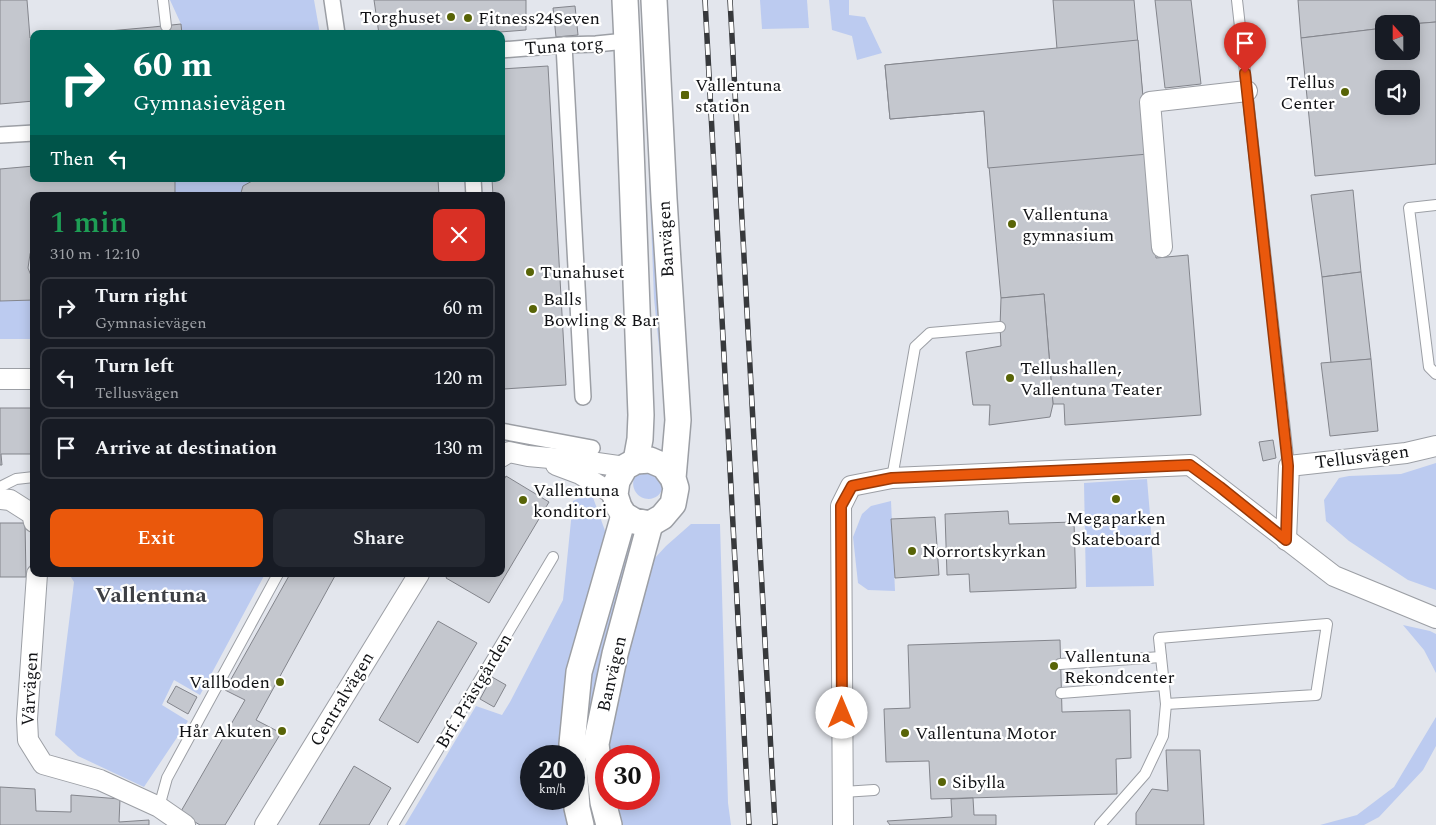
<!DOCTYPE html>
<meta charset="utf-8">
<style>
body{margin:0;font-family:Spectral,serif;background:#242831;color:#f1f3f6;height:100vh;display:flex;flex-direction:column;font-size:19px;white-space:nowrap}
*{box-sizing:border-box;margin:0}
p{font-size:16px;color:#9ea1a6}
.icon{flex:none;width:28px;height:28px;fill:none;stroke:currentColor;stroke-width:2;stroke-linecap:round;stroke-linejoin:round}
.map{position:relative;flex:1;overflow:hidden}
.details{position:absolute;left:30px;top:192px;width:475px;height:385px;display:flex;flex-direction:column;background:#171b24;border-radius:10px;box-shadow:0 2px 12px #0003}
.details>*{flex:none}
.top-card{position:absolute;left:30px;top:30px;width:475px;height:152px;border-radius:10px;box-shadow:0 2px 12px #0003;background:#00695c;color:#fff;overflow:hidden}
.needle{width:32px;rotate:339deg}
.controls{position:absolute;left:1375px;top:15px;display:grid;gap:10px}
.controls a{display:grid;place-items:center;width:45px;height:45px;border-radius:10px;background:#171b24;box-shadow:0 2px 12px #0003;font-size:25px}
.speed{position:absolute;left:520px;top:745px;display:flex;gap:10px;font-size:25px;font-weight:700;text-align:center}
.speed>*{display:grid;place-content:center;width:65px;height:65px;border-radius:50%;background:#171b24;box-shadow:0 2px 12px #0003;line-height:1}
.speed small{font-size:12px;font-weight:400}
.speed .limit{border:8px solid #d22;background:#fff;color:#111}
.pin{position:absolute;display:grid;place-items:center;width:42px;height:42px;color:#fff;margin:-51px -21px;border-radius:50% 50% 50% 0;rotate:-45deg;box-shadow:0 0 5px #0007}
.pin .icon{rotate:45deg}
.me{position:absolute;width:55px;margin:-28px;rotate:0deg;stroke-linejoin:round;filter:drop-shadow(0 0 4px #0008)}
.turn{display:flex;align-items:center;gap:18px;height:105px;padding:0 20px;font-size:22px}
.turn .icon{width:65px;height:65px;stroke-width:2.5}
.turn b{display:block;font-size:35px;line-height:42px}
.then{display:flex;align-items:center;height:48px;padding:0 20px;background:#0003;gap:10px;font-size:19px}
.round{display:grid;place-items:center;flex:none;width:52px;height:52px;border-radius:10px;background:#242831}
.head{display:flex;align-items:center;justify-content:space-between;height:85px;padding:0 20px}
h1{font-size:30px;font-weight:600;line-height:38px;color:#1e9e55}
.button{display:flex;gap:10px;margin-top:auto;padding:10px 20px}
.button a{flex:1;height:58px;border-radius:10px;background:#ea580c;color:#fff;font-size:20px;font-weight:600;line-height:58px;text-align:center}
.button a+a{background:#242831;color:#f1f3f6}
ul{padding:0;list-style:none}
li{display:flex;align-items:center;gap:15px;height:62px;margin:0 10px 8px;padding:0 10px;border:2px solid #363941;border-radius:10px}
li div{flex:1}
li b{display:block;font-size:19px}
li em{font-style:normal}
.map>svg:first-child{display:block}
.green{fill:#bccbf0}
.building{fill:#c4c7ce;stroke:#83858c;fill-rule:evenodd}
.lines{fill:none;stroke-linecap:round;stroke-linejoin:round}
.service-casing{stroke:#9c9fa5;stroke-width:12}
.pedestrian-casing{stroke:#9c9fa5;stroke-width:18}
.minor-casing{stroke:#9c9fa5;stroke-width:22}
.tertiary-casing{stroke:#9c9fa5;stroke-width:28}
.service{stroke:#fff;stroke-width:10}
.pedestrian{stroke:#fff;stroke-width:15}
.minor{stroke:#fff;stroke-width:20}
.tertiary{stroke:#fff;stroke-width:25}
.rail-casing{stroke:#37393c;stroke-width:5.5}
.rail{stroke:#fff;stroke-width:4;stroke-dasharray:11;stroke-linecap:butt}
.route-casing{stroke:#983908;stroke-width:12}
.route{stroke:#ea580c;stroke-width:9}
.poi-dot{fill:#586407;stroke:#fff;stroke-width:2}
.labels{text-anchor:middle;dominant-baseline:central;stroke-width:4.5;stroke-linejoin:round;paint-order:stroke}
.poi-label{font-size:18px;fill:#111215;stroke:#fff;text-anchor:start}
.street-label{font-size:18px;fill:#111215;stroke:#fff}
.district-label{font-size:22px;font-weight:bold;fill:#3e4045;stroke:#fff}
</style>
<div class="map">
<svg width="1436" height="825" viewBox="0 0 1436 825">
<rect width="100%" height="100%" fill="#e3e6ed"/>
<g class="green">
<polygon points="170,0 314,0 320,34 182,34 181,24"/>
<polygon points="760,0 807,0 809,28 762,29"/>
<polygon points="829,0 849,0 849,15 865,17 882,53 857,60 852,36 832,30"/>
<polygon points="647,53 665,407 654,298 646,95"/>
<polygon points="175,179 269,179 254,180 243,186 240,196 175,196"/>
<polygon points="34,300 34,339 0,339 0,301"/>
<polygon points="1436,463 1436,590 1408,580 1349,541 1326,521 1324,500 1339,478 1349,476 1401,474"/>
<path d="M648,467L664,484C659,510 625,499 635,475Z"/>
<polygon points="1147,479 1150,515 1154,586 1086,587 1084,483"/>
<polygon points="591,492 608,539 564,756 531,756 531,799 566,799 571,825 405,825 476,706 502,715 510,702 563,600 573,501"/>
<polygon points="891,501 895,591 868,590 858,583 853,537 862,514 871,506"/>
<polygon points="691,524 720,524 728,803 731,825 616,825 611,799 649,799 649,756 607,756 613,700 654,559 666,546"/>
<polygon points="634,530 638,537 592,728 584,727 584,705 628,536"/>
<polygon points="69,574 265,574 200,695 174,680 162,705 188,721 144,787 78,756 55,735 74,582"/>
<polygon points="1403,625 1430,631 1436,634 1436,673 1424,650"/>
<polygon points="1436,717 1436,746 1423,770 1379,817 1364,825 1320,825 1357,815 1394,787"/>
</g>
<g class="building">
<polygon points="0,0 27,0 30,38 34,37 34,101 0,104"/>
<polygon points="374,0 526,0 526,30 474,34 379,34"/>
<polygon points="1053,0 1134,0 1148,154 1156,258 1188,255 1201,415 1065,425 1064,404 1053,404 1044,294 1001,298 984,111 890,119 885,65 1057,49"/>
<polygon points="1155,0 1191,0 1201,84 1165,88"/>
<polygon points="1298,0 1436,0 1436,22 1411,24 1384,24 1384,28 1301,38"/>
<polygon points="575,6 578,35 556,37 553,8"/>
<path d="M1436,22V164L1315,176L1301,38L1384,28V51H1411V24ZM1384,79H1411V106H1384Z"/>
<polygon points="181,24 182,34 75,34 153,27"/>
<polygon points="1138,40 1148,154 988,168 984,111 890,119 885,65"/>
<polygon points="548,66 566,385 504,389 501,348 501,196 493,196 492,179 501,179 501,69"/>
<polygon points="34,166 34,179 175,179 175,196 34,196 34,242 30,254 28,268 34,283 34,300 0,301 0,169"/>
<polygon points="269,179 438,179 439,196 240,196 243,186 254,180"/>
<polygon points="1353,190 1361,272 1322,277 1311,195"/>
<polygon points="1361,272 1371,359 1331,363 1322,277"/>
<polygon points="1044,294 1053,404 1050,417 989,425 990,405 973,405 966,352 1001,346 1000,327 1001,298"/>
<polygon points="1371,359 1378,431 1330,436 1321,363"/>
<polygon points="0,408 34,408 34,454 1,454 2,465 0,465"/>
<polygon points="1273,440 1276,458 1263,461 1259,442"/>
<polygon points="506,476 549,502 489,603 446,578 448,574 501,574 501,485"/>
<polygon points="1008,511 1009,524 1074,522 1076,588 970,592 969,574 947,575 945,514"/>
<polygon points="935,517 939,575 895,578 891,519"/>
<polygon points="0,523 25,523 26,577 0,577"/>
<polygon points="290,574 336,574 256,720 281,733 225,825 200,825 180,813 245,700 225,690"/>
<polygon points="438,621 477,643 418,743 379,720"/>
<polygon points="1060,640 1062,712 1130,710 1131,758 1116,759 1117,794 931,799 929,761 886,762 884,709 910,708 908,645"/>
<polygon points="492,677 506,685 494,707 480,699"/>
<polygon points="176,686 197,697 188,714 167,702"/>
<polygon points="1166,750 1200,750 1204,825 1136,825 1136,813 1152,789 1168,791"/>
<polygon points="354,766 391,788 369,825 319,825"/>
<polygon points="0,787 35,789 36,811 71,812 71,795 120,799 119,822 149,820 149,825 0,825"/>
<polygon points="973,798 974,815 996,815 996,825 890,825 887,821 952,817 951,799"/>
</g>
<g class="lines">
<defs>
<g id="service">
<polyline points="163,0 166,26"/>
<polyline points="1237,0 1289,466"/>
<polyline points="1436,205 1409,208 1429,367 1436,374"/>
<polyline points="892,478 915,347 930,333 1000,327"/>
<polyline points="0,487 16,479 34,477"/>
<polyline points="1060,664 1161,657"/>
<polyline points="1061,693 1164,685"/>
<polyline points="843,792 874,790"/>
<polyline points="159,807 167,778 278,574"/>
<polyline points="393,825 553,557"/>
<polyline points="1100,825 1145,774 1163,736 1166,704 1159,638 1327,624 1316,695 1166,704"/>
</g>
<g id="pedestrian">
<polyline points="332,0 337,34"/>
<polyline points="564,45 583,397"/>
<polyline points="501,50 564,45 596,44 616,42 627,42"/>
<polyline points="0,135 34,133"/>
<polyline points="473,179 474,196"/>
<polyline points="501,431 592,448"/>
</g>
<g id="minor">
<polyline points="1162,247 1150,102 1247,91"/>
<polyline points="0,379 34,379"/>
<polyline points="501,457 509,452 528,456 583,461 625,467"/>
<polyline points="556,465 580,474 615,495"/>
<polyline points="0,499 10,500 32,514 34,522"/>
<polyline points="1286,540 1289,466 1406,453 1436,446"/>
<polyline points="37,574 27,719 28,740 43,764 100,780 159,807 185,825"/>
<polyline points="265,825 419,574"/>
<polyline points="843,825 841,506 851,486 892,478 1190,465 1334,576 1436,618"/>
</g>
<g id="tertiary">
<polyline points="625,0 627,42 641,415 640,439 636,461"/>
<polyline points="654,0 664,199 678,420 673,478 676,488 673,504 662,517 650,524 634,521 624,515 619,507 615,495 617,481 625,467 636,461 650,460 664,466 673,478"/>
<polyline points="573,756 572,744 579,672 624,515"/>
<polyline points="574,765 577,808 581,825"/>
<polyline points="609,825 603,802 596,744 615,654 650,524"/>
</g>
</defs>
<use href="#service" class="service-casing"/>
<use href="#pedestrian" class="pedestrian-casing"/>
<use href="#minor" class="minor-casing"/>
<use href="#tertiary" class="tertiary-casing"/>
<use href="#service" class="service"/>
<use href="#pedestrian" class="pedestrian"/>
<use href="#minor" class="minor"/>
<use href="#tertiary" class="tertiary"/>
<defs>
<g id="rail">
<polyline points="705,0 749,825"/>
<polyline points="730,0 775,825"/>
</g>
</defs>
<use href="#rail" class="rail-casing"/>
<use href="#rail" class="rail"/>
</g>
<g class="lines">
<defs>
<polyline id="route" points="842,713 841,506 852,486 892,478 1190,465 1220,487 1286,540 1288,466 1245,73"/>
</defs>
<use href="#route" class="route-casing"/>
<use href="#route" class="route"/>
</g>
<g class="poi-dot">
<circle cx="451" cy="17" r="5"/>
<circle cx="468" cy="18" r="5"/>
<circle cx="1345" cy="92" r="5"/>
<rect x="680" y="90" width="10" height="10" rx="2.5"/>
<circle cx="1012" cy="224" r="5"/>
<circle cx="530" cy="272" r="5"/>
<circle cx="533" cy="309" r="5"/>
<circle cx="1010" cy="378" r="5"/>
<circle cx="1116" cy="499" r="5"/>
<circle cx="523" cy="500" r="5"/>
<circle cx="912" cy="551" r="5"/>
<circle cx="1054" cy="666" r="5"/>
<circle cx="280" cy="682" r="5"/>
<circle cx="282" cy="731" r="5"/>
<circle cx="905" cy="733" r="5"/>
<circle cx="942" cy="782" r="5"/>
</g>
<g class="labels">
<g class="poi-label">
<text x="441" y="17" text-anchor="end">Torghuset</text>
<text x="478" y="18">Fitness24Seven</text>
<text x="1335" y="82" text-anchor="end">Tellus<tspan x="1335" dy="21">Center</tspan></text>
<text x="695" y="85">Vallentuna<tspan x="695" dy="21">station</tspan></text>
<text x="1022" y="214">Vallentuna<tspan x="1022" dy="21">gymnasium</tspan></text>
<text x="540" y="272">Tunahuset</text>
<text x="543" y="299">Balls<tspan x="543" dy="21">Bowling &amp; Bar</tspan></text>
<text x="1020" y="368">Tellushallen,<tspan x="1020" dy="21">Vallentuna Teater</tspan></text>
<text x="533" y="490">Vallentuna<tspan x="533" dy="21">konditori</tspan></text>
<text x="1116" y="518" text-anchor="middle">Megaparken<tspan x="1116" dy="21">Skateboard</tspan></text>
<text x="922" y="551">Norrortskyrkan</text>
<text x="1064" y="656">Vallentuna<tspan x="1064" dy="21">Rekondcenter</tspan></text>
<text x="270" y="682" text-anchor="end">Vallboden</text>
<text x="272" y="731" text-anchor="end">Hår Akuten</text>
<text x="915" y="733">Vallentuna Motor</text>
<text x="952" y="782">Sibylla</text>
</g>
<g class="street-label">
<text transform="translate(564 46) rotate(-4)">Tuna torg</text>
<text transform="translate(666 239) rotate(-93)">Banvägen</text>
<text transform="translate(1362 457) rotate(-7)">Tellusvägen</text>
<text transform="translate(612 674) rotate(-77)">Banvägen</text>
<text transform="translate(30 689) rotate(-87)">Vårvägen</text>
<text transform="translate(474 691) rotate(-59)">Brf. Prästgården</text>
<text transform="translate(342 699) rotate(-59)">Centralvägen</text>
</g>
<g class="district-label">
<text x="151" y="595">Vallentuna</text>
</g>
</g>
</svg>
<div class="controls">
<a><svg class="needle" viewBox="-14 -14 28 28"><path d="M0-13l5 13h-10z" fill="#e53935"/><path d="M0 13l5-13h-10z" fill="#9ea1a6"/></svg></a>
<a><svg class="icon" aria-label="sound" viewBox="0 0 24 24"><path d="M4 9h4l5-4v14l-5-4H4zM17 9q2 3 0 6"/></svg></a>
</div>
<div class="speed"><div>20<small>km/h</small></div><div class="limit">30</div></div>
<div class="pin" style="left:1245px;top:73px;background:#d93025"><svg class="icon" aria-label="arrive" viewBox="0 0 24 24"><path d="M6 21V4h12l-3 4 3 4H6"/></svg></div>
<svg class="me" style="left:842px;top:713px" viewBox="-20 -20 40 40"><circle r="19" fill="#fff"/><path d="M0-13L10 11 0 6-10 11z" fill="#ea580c"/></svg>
<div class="top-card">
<div class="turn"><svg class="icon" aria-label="right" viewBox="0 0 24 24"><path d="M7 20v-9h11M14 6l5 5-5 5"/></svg><div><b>60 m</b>Gymnasievägen</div></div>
<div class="then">Then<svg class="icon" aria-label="left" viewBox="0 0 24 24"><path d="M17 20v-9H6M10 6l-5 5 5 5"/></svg></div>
</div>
<section class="details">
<div class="head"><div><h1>1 min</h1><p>310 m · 12:10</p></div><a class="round" style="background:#d93025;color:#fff"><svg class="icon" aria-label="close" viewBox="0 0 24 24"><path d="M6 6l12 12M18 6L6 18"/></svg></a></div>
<ul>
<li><svg class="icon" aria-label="right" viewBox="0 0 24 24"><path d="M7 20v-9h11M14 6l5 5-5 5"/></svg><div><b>Turn right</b><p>Gymnasievägen</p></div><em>60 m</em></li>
<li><svg class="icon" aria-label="left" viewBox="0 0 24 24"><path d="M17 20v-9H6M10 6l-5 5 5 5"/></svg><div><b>Turn left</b><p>Tellusvägen</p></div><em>120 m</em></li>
<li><svg class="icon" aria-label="arrive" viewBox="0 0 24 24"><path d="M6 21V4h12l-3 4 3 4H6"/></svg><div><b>Arrive at destination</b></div><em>130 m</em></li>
</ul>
<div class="button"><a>Exit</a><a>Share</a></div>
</section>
</div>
